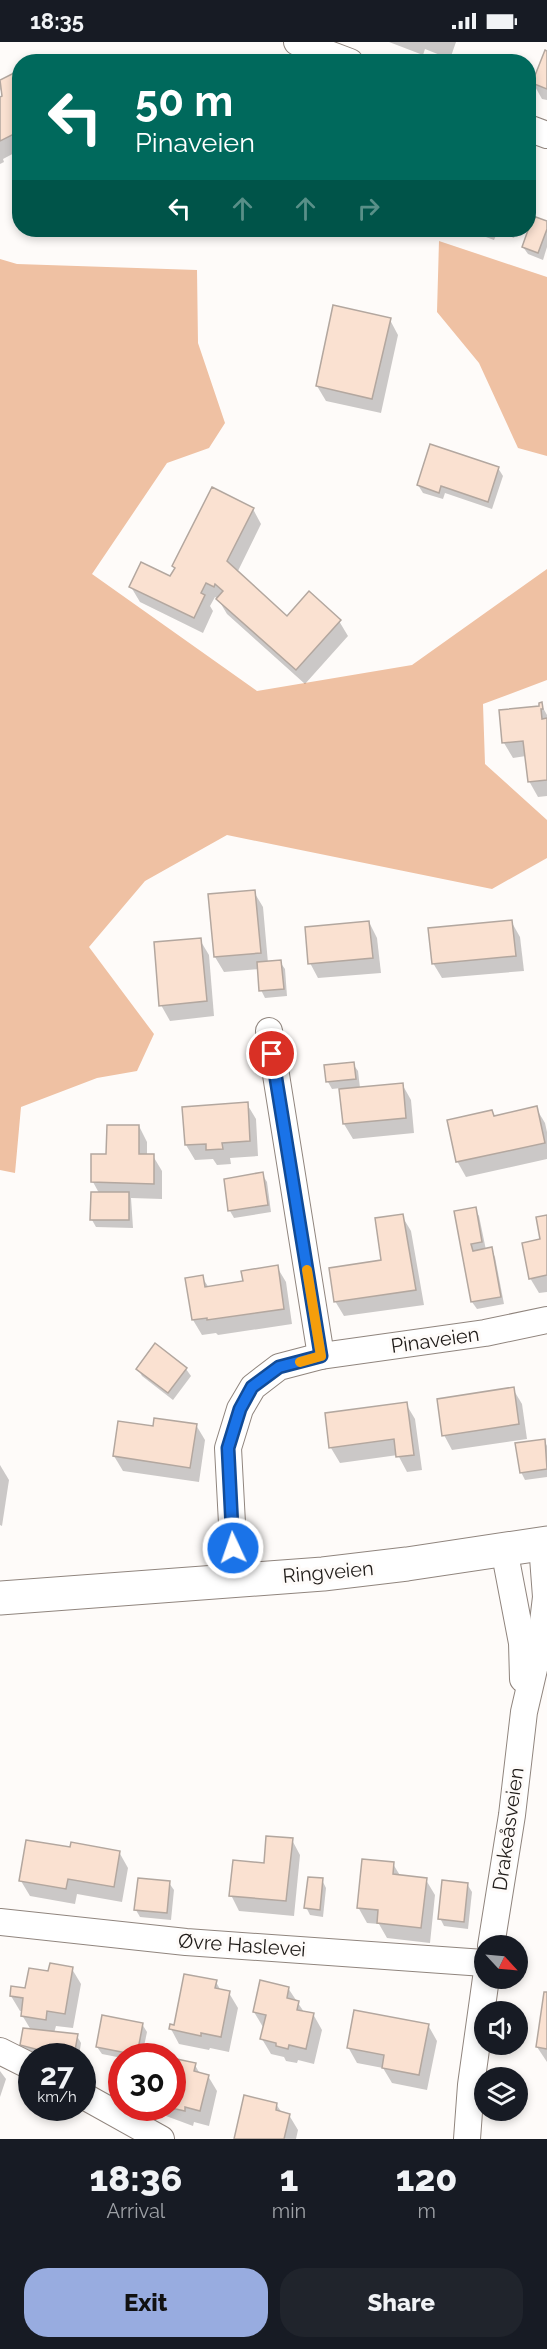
<!DOCTYPE html>
<meta charset="utf-8">
<style>
body{margin:0;font-family:Raleway,sans-serif;background:#20242c;color:#f1f3f6;height:100vh;display:flex;flex-direction:column;font-size:22px;white-space:nowrap}
*{box-sizing:border-box;margin:0}
p{font-size:20px;color:#9ea1a6}
.icon{flex:none;width:33px;height:33px;fill:none;stroke:currentColor;stroke-width:2;stroke-linecap:round;stroke-linejoin:round}
.map{position:relative;height:2097px;overflow:hidden}
.details{display:flex;flex-direction:column;background:#171b24;flex:1}
.details>*{flex:none}
.hud{position:absolute;left:12px;top:12px;width:524px;height:183px;border-radius:24px;box-shadow:0 3px 9px #0003;background:#00695c;color:#fff;overflow:hidden}
.needle{width:39px;rotate:116deg}
.fabs{position:absolute;left:474px;top:1893px;display:grid;gap:12px}
.fabs a{display:grid;place-items:center;width:54px;height:54px;border-radius:50%;background:#171b24;box-shadow:0 3px 9px #0003;font-size:30px}
.speed{position:absolute;left:18px;top:2001px;display:flex;gap:12px;font-size:30px;font-weight:700;text-align:center}
.speed>*{display:grid;place-content:center;width:78px;height:78px;border-radius:50%;background:#171b24;box-shadow:0 3px 9px #0003;line-height:1}
.speed small{font-size:15px;font-weight:400}
.speed .limit{border:9px solid #d22;background:#fff;color:#111}
.pin{position:absolute;display:grid;place-items:center;width:51px;height:51px;color:#fff;margin:-26px;border:3px solid #fff;border-radius:50%;box-shadow:0 2px 6px #0007}
.me{position:absolute;width:66px;margin:-33px;rotate:357deg;stroke-linejoin:round;filter:drop-shadow(0 0 4px #0008)}
.turn{display:flex;align-items:center;gap:21px;height:126px;padding:0 24px;font-size:27px}
.turn .icon{width:78px;height:78px;stroke-width:2.5}
.turn b{display:block;font-size:42px;line-height:51px}
.lanes{display:flex;align-items:center;height:57px;padding:0 24px;background:#0003;justify-content:center;gap:30px;direction:ltr}
.lanes .off{opacity:.35}
.eta{display:flex;justify-content:space-evenly;align-items:center;height:102px;text-align:center}
.eta b{font-size:36px;font-weight:800;line-height:42px}
.cta{display:flex;gap:12px;margin-top:auto;padding:12px 24px}
.cta a{flex:1;height:69px;border-radius:24px;background:#98ace0;color:#111;font-size:24px;font-weight:800;line-height:69px;text-align:center}
.cta a+a{background:#20242c;color:#f1f3f6}
.status{display:flex;justify-content:space-between;align-items:center;height:42px;padding:0 30px;background:#171b24;direction:ltr}
.status svg{height:16px;fill:currentColor}
.map>svg:first-child{display:block}
.green{fill:#efc1a3}
.shadow{fill:#0003}
.building{fill:#fae1d1;stroke:#b3a79f;stroke-width:1.5}
.lines{fill:none;stroke-linecap:round;stroke-linejoin:round}
.street-casing{stroke:#90857e;stroke-width:28}
.secondary-casing{stroke:#90857e;stroke-width:35}
.street{stroke:#fff;stroke-width:26}
.secondary{stroke:#fff;stroke-width:33}
.route-casing{stroke:#114b97;stroke-width:15}
.route{stroke:#1a73e8;stroke-width:10}
.slow{stroke:#f59e0b;stroke-width:10}
.labels{text-anchor:middle;dominant-baseline:central;stroke-width:6;stroke-linejoin:round;paint-order:stroke}
.street-label{font-size:20px;fill:#201c19;stroke:#fefbf9}
</style>
<div class="status"><b>18:35</b><svg viewBox="0 0 49 12"><path d="M0 12V9h3v3zM5 12V6h3v6zM10 12V3h3v9zM15 12V0h3v12zM26 1h20v11H26zM47 4h2v5h-2z"/></svg></div>
<div class="map">
<svg width="547" height="2097" viewBox="0 0 547 2097">
<rect width="100%" height="100%" fill="#fefbf9"/>
<g class="green">
<polygon points="439,199 547,235 547,414 518,406 479,321 437,270"/>
<polygon points="0,217 17,222 197,228 198,301 225,381 209,406 167,421 92,532 257,649 412,623 547,527 547,638 483,662 485,722 547,778 547,816 492,847 227,793 145,839 89,905 154,992 137,1029 97,1036 21,1065 15,1131 0,1128"/>
</g>
<g class="shadow">
<polygon points="389,0 456,0 450,17 425,7 423,13"/>
<polygon points="547,10 547,58 542,57 533,41"/>
<polygon points="17,31 20,35 20,108 3,117 4,120 0,122 0,57 4,55 0,47 0,40"/>
<polygon points="528,139 535,151 528,169"/>
<polygon points="547,181 547,205 543,218 528,212 523,205"/>
<polygon points="467,188 517,188 514,196 498,189 494,198"/>
<polygon points="390,278 398,293 381,371 326,359 317,344"/>
<polygon points="498,426 503,434 492,467 445,451 443,457 423,451 418,443"/>
<polygon points="253,467 261,482 237,531 287,576 339,579 348,594 305,642 227,572 218,557 215,555 210,564 213,569 203,591 140,560 131,545 171,536 175,528 174,524"/>
<polygon points="542,664 547,673 547,754 538,755 529,739 526,714 513,716 504,701"/>
<polygon points="254,850 263,865 268,921 280,920 285,927 287,954 265,956 261,948 259,927 224,930 215,915"/>
<polygon points="511,879 520,895 524,929 442,936 433,921"/>
<polygon points="369,880 377,896 381,931 318,936 310,921"/>
<polygon points="200,898 209,913 214,974 170,979 161,963"/>
<polygon points="353,1022 358,1029 360,1046 402,1042 411,1058 414,1091 353,1097 344,1082 341,1046 332,1047 328,1040"/>
<polygon points="247,1062 256,1077 258,1114 230,1116 231,1122 217,1123 213,1117 195,1118 186,1103"/>
<polygon points="536,1066 545,1081 547,1090 547,1117 466,1135 457,1119 495,1075"/>
<polygon points="139,1084 147,1100 147,1114 153,1114 162,1129 162,1157 131,1156 133,1186 96,1185 92,1178 99,1151 93,1140"/>
<polygon points="262,1132 267,1140 271,1170 234,1176 230,1169"/>
<polygon points="475,1167 479,1174 486,1208 491,1207 495,1215 504,1262 477,1267 472,1260 456,1170"/>
<polygon points="402,1174 411,1189 424,1263 344,1274 335,1259 383,1219"/>
<polygon points="547,1175 547,1250 539,1251 530,1236"/>
<polygon points="277,1225 286,1240 292,1282 218,1293 216,1291 202,1293 193,1278 202,1235 209,1246 244,1241"/>
<polygon points="138,1327 186,1327 191,1334 173,1358 142,1334"/>
<polygon points="513,1347 522,1362 527,1397 452,1408 444,1393"/>
<polygon points="406,1362 415,1377 422,1428 407,1430 398,1413 340,1421 331,1406"/>
<polygon points="196,1383 205,1398 199,1440 123,1429 114,1414 154,1386"/>
<polygon points="544,1398 547,1404 547,1435 525,1438 521,1430"/>
<polygon points="0,1423 9,1438 2,1484 0,1483"/>
<polygon points="292,1798 300,1813 294,1874 239,1869 231,1853"/>
<polygon points="72,1807 119,1810 128,1826 122,1860 77,1852 75,1862 30,1854 21,1839"/>
<polygon points="393,1822 401,1835 426,1838 435,1853 430,1901 387,1896 379,1882 367,1881 358,1865"/>
<polygon points="322,1838 326,1846 323,1875 310,1873 306,1865"/>
<polygon points="169,1841 174,1848 171,1878 140,1875 136,1868"/>
<polygon points="467,1842 472,1850 468,1887 444,1884 440,1876"/>
<polygon points="72,1927 81,1942 73,1986 56,1984 54,1991 77,1994 81,2001 79,2014 42,2014 26,2010 21,2003 31,1988 22,1973 23,1969 20,1969 11,1954 27,1948 50,1931"/>
<polygon points="216,1940 221,1949 229,1951 238,1966 229,2010 210,2006 209,2008 179,2002 171,1987 175,1985"/>
<polygon points="288,1946 304,1970 313,1972 322,1988 314,2022 298,2018 297,2021 286,2019 284,2015 271,2012 262,1997 263,1985 254,1970"/>
<polygon points="547,1952 547,2020 537,2005"/>
<polygon points="142,1982 147,1990 142,2014 122,2014 122,2016 102,2012 97,2005"/>
<polygon points="428,1983 437,1999 427,2048 392,2041 383,2026 357,2021 348,2005"/>
<polygon points="195,2023 200,2032 208,2034 217,2049 209,2084 194,2080 193,2084 166,2074 161,2066 172,2066"/>
<polygon points="0,2029 6,2037 0,2055"/>
<polygon points="276,2062 282,2071 289,2073 298,2088 296,2097 236,2097"/>
</g>
<g class="building">
<polygon points="545,8 547,9 547,47 532,41"/>
<polygon points="18,29 20,32 20,89 0,99 0,55 2,54 0,38"/>
<polygon points="533,174 547,179 547,187 538,211 522,205"/>
<polygon points="333,263 391,276 372,357 316,344"/>
<polygon points="430,402 499,425 488,460 441,444 439,451 417,443"/>
<polygon points="212,445 254,466 227,519 287,574 309,549 341,578 296,628 216,557 223,549 215,542 214,545 206,541 201,551 205,553 194,576 129,545 141,520 170,534 175,526 172,524"/>
<polygon points="542,660 543,667 541,667 542,677 547,676 547,738 528,740 523,699 502,701 499,668 539,664 539,661"/>
<polygon points="255,848 261,911 214,915 208,852"/>
<polygon points="512,878 516,914 432,922 428,886"/>
<polygon points="369,879 373,916 308,922 305,885"/>
<polygon points="201,896 207,959 159,964 154,900"/>
<polygon points="281,918 284,947 259,949 257,920"/>
<polygon points="354,1020 356,1037 326,1040 324,1023"/>
<polygon points="403,1041 406,1076 343,1082 339,1047"/>
<polygon points="248,1060 250,1099 222,1101 223,1107 206,1108 206,1102 185,1103 182,1065"/>
<polygon points="537,1064 545,1101 456,1120 447,1078 492,1068 494,1074"/>
<polygon points="107,1083 139,1083 139,1112 154,1112 154,1142 91,1140 91,1112 106,1112"/>
<polygon points="263,1130 268,1163 228,1169 224,1137"/>
<polygon points="91,1150 129,1150 129,1178 90,1178"/>
<polygon points="476,1165 482,1200 471,1202 473,1209 492,1205 501,1255 471,1260 454,1169"/>
<polygon points="403,1172 416,1248 334,1260 329,1226 381,1218 375,1176"/>
<polygon points="547,1173 547,1233 529,1237 522,1201 540,1197 536,1175"/>
<polygon points="278,1223 284,1267 207,1278 207,1276 192,1278 185,1236 203,1233 205,1245 243,1239 241,1229"/>
<polygon points="155,1301 187,1326 168,1351 136,1327"/>
<polygon points="514,1345 519,1382 442,1394 437,1357"/>
<polygon points="407,1360 414,1413 396,1415 394,1397 329,1406 325,1371"/>
<polygon points="154,1376 197,1382 190,1426 113,1414 118,1379 153,1384"/>
<polygon points="545,1397 547,1427 520,1431 515,1401"/>
<polygon points="266,1794 293,1796 286,1859 229,1854 233,1818 264,1821"/>
<polygon points="26,1798 70,1805 71,1800 120,1809 114,1845 68,1837 66,1847 19,1839"/>
<polygon points="362,1817 394,1820 393,1832 427,1836 421,1886 377,1881 378,1868 357,1866"/>
<polygon points="308,1835 323,1836 320,1868 304,1866"/>
<polygon points="138,1836 170,1839 167,1871 134,1868"/>
<polygon points="442,1838 468,1841 464,1880 438,1877"/>
<polygon points="50,1921 73,1925 65,1972 47,1969 46,1978 21,1974 23,1956 10,1954 11,1944 25,1946 29,1926 48,1929"/>
<polygon points="184,1932 217,1938 215,1946 230,1949 221,1995 201,1991 201,1994 169,1987 170,1982 174,1983"/>
<polygon points="260,1938 289,1945 287,1956 299,1959 297,1968 314,1971 306,2007 289,2003 288,2007 276,2004 276,2001 260,1997 266,1973 253,1970"/>
<polygon points="544,1950 547,1950 547,2007 536,2005"/>
<polygon points="354,1968 429,1982 419,2033 382,2026 384,2013 347,2006"/>
<polygon points="102,1973 143,1981 137,2013 96,2005"/>
<polygon points="23,1986 78,1992 74,2014 47,2014 47,2010 20,2003"/>
<polygon points="172,2016 196,2021 194,2029 209,2033 200,2069 185,2065 185,2069 171,2066"/>
<polygon points="244,2053 277,2061 276,2068 290,2072 284,2097 234,2097"/>
</g>
<g class="lines">
<defs>
<g id="street">
<polyline points="297,0 350,20"/>
<polyline points="528,86 547,93"/>
<polyline points="269,989 321,1314"/>
<polyline points="504,1507 522,1601 523,1637"/>
<polyline points="235,1538 228,1406 240,1367 253,1345 279,1325 321,1314 485,1291 547,1278"/>
<polyline points="0,1880 186,1900 484,1921"/>
<polyline points="491,1904 512,1773 524,1670 541,1597 546,1555 542,1502"/>
<polyline points="0,2009 32,2025"/>
<polyline points="82,2053 161,2097"/>
<polyline points="467,2097 471,2043 486,1936"/>
</g>
<polyline id="secondary" points="0,1556 323,1532 407,1522 547,1501"/>
</defs>
<use href="#street" class="street-casing"/>
<use href="#secondary" class="secondary-casing"/>
<use href="#street" class="street"/>
<use href="#secondary" class="secondary"/>
</g>
<g class="lines">
<defs>
<polyline id="route" points="233,1506 228,1406 240,1367 252,1345 279,1325 321,1314 272,1012"/>
</defs>
<use href="#route" class="route-casing"/>
<use href="#route" class="route"/>
<polyline class="slow" points="300,1320 321,1314 307,1228"/>
</g>
<g class="labels">
<g class="street-label">
<text transform="translate(435 1298) rotate(-8)">Pinaveien</text>
<text transform="translate(328 1530) rotate(-5)">Ringveien</text>
<text transform="translate(508 1787) rotate(-82)">Drakeåsveien</text>
<text transform="translate(242 1903) rotate(4)">Øvre Haslevei</text>
</g>
</g>
</svg>
<div class="fabs">
<a><svg class="needle" viewBox="-14 -14 28 28"><path d="M0-13l5 13h-10z" fill="#e53935"/><path d="M0 13l5-13h-10z" fill="#9ea1a6"/></svg></a>
<a><svg class="icon" aria-label="sound" viewBox="0 0 24 24"><path d="M4 9h4l5-4v14l-5-4H4zM17 9q2 3 0 6"/></svg></a>
<a><svg class="icon" aria-label="layers" viewBox="0 0 24 24"><path d="M12 4l9 5-9 5-9-5zM3 14l9 5 9-5"/></svg></a>
</div>
<div class="speed"><div>27<small>km/h</small></div><div class="limit">30</div></div>
<div class="pin" style="left:272px;top:1012px;background:#d93025"><svg class="icon" aria-label="arrive" viewBox="0 0 24 24"><path d="M6 21V4h12l-3 4 3 4H6"/></svg></div>
<svg class="me" style="left:233px;top:1506px" viewBox="-20 -20 40 40"><circle r="17" fill="#1a73e8" stroke="#fff" stroke-width="3"/><path d="M0-11L8 9 0 5-8 9z" fill="#fff"/></svg>
<div class="hud">
<div class="turn"><svg class="icon" aria-label="left" viewBox="0 0 24 24"><path d="M17 20v-9H6M10 6l-5 5 5 5"/></svg><div><b>50 m</b>Pinaveien</div></div>
<div class="lanes"><svg class="icon" aria-label="left" viewBox="0 0 24 24"><path d="M17 20v-9H6M10 6l-5 5 5 5"/></svg><svg class="icon off" aria-label="ahead" viewBox="0 0 24 24"><path d="M12 20V5M6 11l6-6 6 6"/></svg><svg class="icon off" aria-label="ahead" viewBox="0 0 24 24"><path d="M12 20V5M6 11l6-6 6 6"/></svg><svg class="icon off" aria-label="right" viewBox="0 0 24 24"><path d="M7 20v-9h11M14 6l5 5-5 5"/></svg></div>
</div>
</div>
<section class="details">
<div class="eta">
<div><b>18:36</b><p>Arrival</p></div>
<div><b>1</b><p>min</p></div>
<div><b>120</b><p>m</p></div>
</div>
<div class="cta"><a>Exit</a><a>Share</a></div>
</section>
